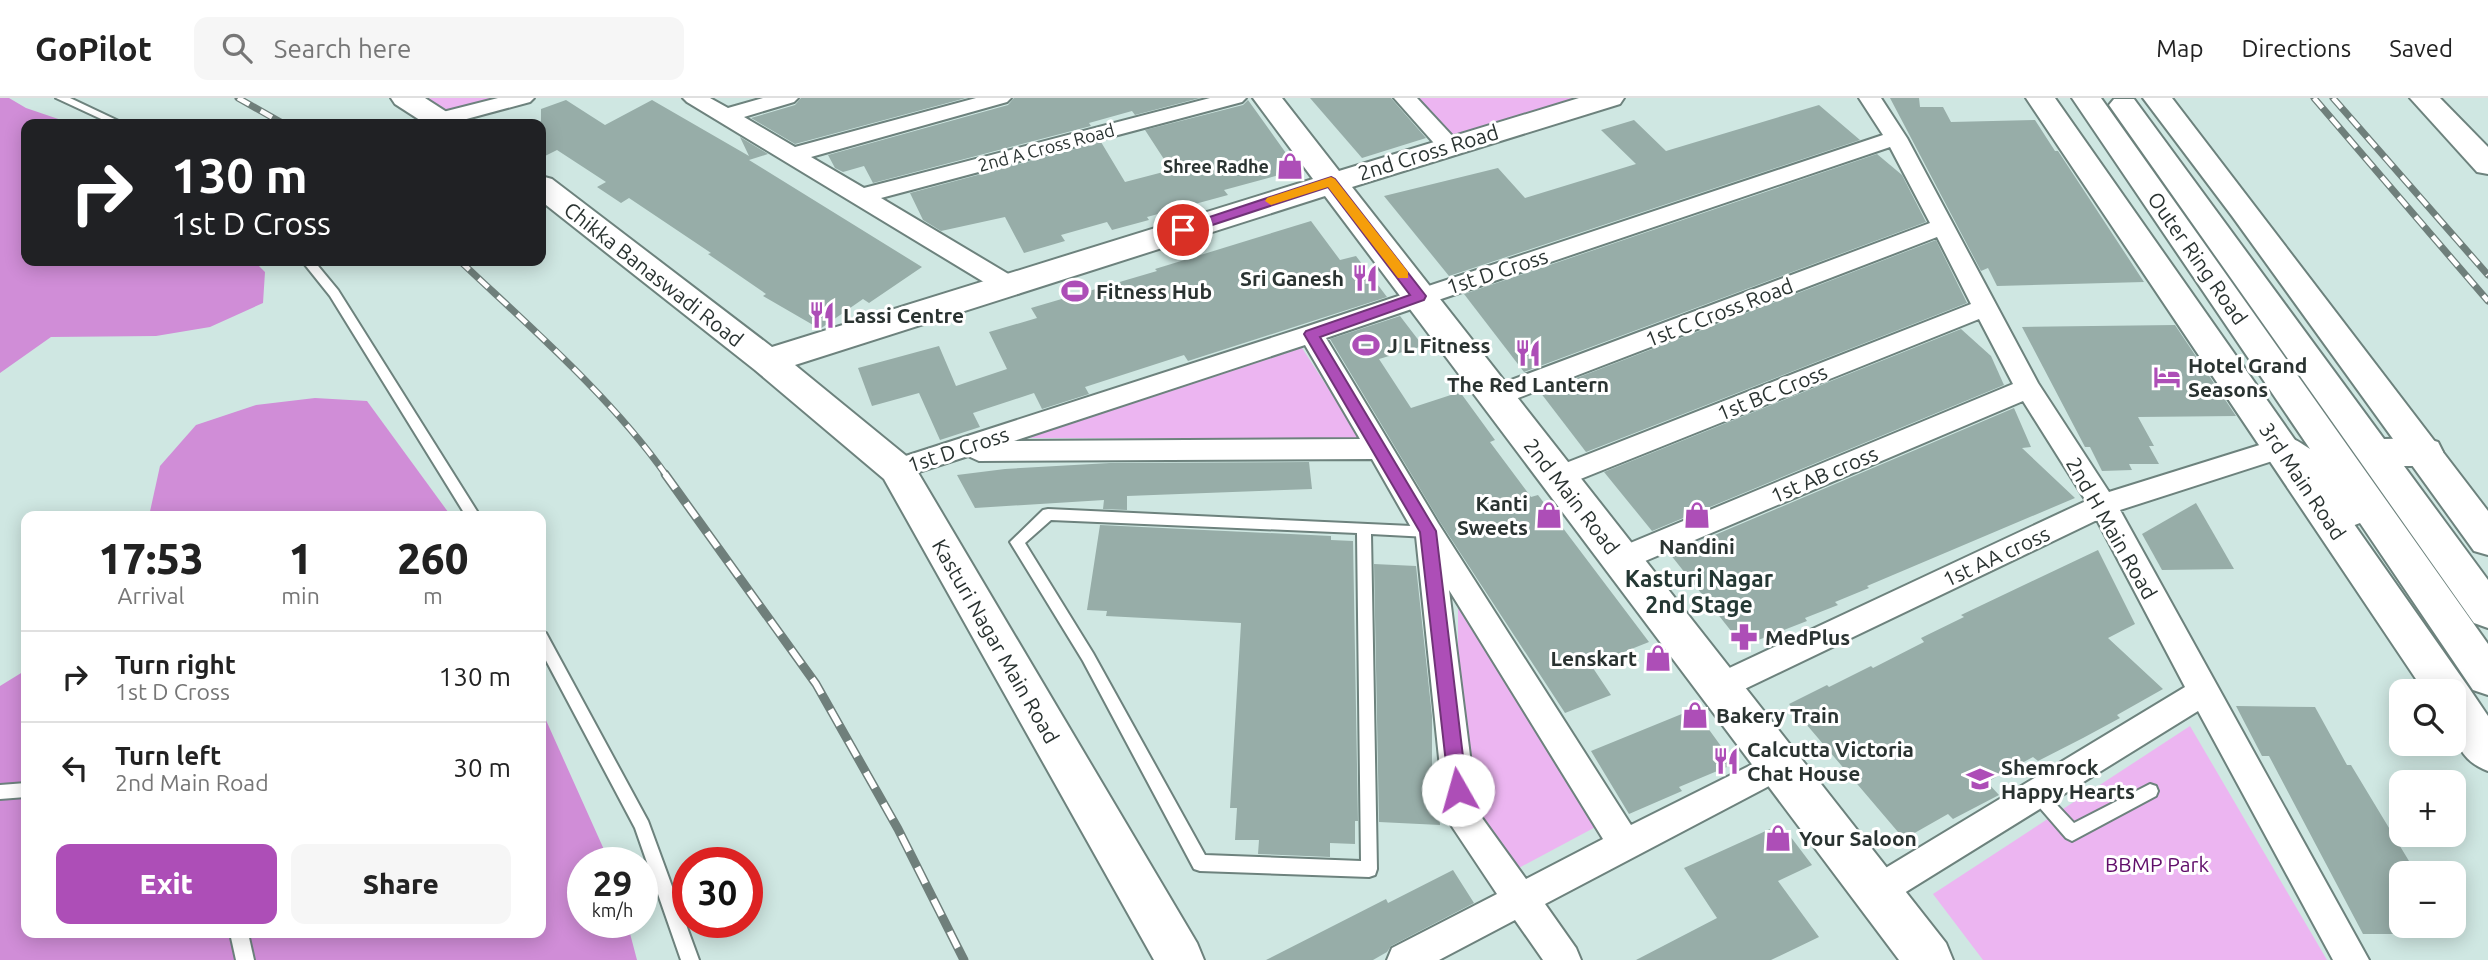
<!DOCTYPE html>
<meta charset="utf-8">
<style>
body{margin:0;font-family:Ubuntu,sans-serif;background:#f6f6f6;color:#222;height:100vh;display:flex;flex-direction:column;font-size:26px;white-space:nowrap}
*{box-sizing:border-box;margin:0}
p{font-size:23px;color:#767676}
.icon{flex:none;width:38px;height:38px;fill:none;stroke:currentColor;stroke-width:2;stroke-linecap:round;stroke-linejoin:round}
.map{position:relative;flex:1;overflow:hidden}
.sheet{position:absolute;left:21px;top:413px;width:525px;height:427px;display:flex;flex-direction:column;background:#fff;border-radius:14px;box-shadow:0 4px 18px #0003}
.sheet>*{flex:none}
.top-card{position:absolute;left:21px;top:21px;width:525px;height:147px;border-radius:14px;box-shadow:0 4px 18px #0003;background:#202124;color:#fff;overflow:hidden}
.buttons{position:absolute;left:2389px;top:581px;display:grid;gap:14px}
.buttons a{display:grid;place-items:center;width:77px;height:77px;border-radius:14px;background:#fff;box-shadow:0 4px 18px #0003;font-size:35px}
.speed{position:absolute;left:567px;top:749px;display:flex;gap:14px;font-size:35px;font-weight:700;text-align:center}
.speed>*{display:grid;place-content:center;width:91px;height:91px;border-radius:50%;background:#fff;box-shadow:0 4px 18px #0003;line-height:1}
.speed small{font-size:18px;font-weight:400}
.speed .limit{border:10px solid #d22;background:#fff;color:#111}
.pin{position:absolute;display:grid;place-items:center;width:60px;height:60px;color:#fff;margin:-30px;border:4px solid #fff;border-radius:50%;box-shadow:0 2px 7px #0007}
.me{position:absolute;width:77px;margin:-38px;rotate:353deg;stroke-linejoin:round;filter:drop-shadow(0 0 5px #0008)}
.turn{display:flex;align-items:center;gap:24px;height:147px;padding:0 35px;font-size:32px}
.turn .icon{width:91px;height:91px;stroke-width:2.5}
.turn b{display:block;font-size:49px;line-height:60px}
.eta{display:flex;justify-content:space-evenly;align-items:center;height:119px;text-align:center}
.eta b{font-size:42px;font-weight:800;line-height:49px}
.button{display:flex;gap:14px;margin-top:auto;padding:14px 35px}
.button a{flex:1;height:80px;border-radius:14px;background:#ad4eb7;color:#fff;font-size:28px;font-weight:800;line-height:80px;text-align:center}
.button a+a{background:#f6f6f6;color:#222}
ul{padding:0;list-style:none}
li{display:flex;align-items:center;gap:21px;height:91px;padding:0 35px;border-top:2px solid #e0e0e0}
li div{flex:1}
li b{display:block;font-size:26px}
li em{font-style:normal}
header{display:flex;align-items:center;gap:42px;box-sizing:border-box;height:98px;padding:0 35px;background:#fff;border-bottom:2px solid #e0e0e0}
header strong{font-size:33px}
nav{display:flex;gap:38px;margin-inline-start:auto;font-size:24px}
.search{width:490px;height:63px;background:#f6f6f6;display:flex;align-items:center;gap:18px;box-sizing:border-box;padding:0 24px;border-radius:14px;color:#767676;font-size:26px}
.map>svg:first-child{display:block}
.green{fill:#ecb5f1}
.forest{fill:#d08dd7}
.building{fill:#97ada8}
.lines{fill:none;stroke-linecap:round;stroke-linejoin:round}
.lane-casing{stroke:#6d827d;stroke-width:4}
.street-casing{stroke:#6d827d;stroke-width:4}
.secondary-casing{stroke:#6d827d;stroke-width:4}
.highway-casing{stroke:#6d827d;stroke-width:4}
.lane{fill:#fff;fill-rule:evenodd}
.street{fill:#fff;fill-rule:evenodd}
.secondary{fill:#fff;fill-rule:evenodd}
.highway{fill:#fff;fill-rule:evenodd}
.rail-far1-casing{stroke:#6f7f7b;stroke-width:7}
.rail-casing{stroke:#6f7f7b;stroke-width:9}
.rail-far1{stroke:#fff;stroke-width:4.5;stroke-dasharray:13;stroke-linecap:butt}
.rail{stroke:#fff;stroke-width:6;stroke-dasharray:18;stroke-linecap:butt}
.route{fill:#ad4eb7;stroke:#703377;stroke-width:2}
.slow{fill:#f59e0b}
.labels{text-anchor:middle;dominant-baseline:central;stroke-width:6;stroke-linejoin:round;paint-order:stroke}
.far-street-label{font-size:18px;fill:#2a3331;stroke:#fff}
.far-poi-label{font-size:18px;font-weight:bold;fill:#2a3331;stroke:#fff;text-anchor:end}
.street-label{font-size:21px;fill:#2a3331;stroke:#fff}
.poi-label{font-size:21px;font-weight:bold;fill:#2a3331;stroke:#fff;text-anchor:start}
.park-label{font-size:21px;fill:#610d6a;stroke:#fff}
.neighbourhood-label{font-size:23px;font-weight:bold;fill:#243834;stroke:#fff}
</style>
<header>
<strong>GoPilot</strong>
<div class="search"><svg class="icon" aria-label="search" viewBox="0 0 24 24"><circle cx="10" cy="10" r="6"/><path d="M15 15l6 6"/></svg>Search here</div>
<nav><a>Map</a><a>Directions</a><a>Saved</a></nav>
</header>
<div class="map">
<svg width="2488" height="862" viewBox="0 0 2488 862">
<rect width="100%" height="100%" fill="#cfe7e2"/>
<g class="green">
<polygon points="425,0 496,0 448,12"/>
<polygon points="1413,0 1580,0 1450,39"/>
<polygon points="1302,250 1361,341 1028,340"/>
<polygon points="1458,502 1603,725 1513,773 1474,713 1458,572"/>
<polygon points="2190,628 2327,862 1983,862 1933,796"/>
</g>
<g class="forest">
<polygon points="0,0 9,0 26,10 73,26 26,26 26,163 254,163 265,174 263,205 210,229 156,238 51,239 0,275"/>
<polygon points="315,300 367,303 451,418 149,418 160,368 196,327 256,307"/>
<polygon points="26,572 26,835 541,835 541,611 610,765 583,765 583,824 627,824 637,862 0,862 0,588"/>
</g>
<g class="building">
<polygon points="801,0 966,0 795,46 751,20 795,7"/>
<polygon points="1014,0 1200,0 1135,17 1132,13 1089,25 1091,28 873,85 864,68 843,74 835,70 828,57 1008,7"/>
<polygon points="1310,0 1391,0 1426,40 1362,60"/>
<polygon points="1890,0 1919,0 1920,9 1943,9 1951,24 2035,22 2055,53 2058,53 2144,184 1997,188 1988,170 1981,173"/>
<polygon points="566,2 605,27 652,2 749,58 740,39 768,56 749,62 922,169 869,205 863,201 820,231 763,198 766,196 708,156 711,155 629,100 621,105 597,89 606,84 557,52 541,60 541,11"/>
<polygon points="1248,2 1298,72 1224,92 1228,97 1147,119 1149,122 1112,132 1107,124 1061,137 1065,143 1024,155 1005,119 941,133 923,122 910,95 1101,44 1125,84 1171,72 1145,32 1243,7"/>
<polygon points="1819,7 1860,42 1449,178 1384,98 1498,70 1525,100 1636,66 1601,32 1634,22 1666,53"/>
<polygon points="1877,56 1902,77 1926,124 1524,274 1464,196"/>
<polygon points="1311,123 1340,162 1356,158 1387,199 1188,263 1184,257 1085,289 1089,296 1042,311 1034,295 973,315 980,329 940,342 919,295 872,308 858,270 939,248 956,288 1007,271 989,234 1037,220 1031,210 1157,173 1155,171"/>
<polygon points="1936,142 1967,205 1586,354 1540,294"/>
<polygon points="1400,218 1423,248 1379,261 1411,310 1460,294 1495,342 1490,344 1531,399 1538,397 1649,544 1591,567 1611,597 1565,615 1440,424 1330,241"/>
<polygon points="2175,227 2236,318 2138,319 2154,348 2149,348 2159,366 2129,366 2132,372 2102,373 2090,349 2085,349 2022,229"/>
<polygon points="1961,231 1991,258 2004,287 1652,433 1604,374"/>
<polygon points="2014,310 2031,349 2022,350 2075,400 1867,488 1869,490 1835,504 1838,507 1805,520 1807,523 1743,548 1670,456"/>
<polygon points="1309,364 1312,391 1127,398 1127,412 1103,411 1104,402 975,410 957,377 1005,371 1110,365"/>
<polygon points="2196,405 2234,471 2162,472 2142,436"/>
<polygon points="1100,427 1331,438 1331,442 1353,443 1358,723 1355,723 1355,746 1330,745 1330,759 1258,756 1259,742 1235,742 1237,710 1230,710 1241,525 1106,518 1107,513 1087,512"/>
<polygon points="2098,452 2135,526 2108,540 2163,591 2117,617 2120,620 2083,640 2038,663 2033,659 1987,684 1999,697 1953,721 1948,716 1904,741 1789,606 1827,587 1829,589 1871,568 1873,570 1924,544 1921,540 1964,519 1961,517"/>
<polygon points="1374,466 1416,468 1432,618 1432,670 1435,671 1440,727 1379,724"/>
<polygon points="2236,608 2315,609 2347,667 2351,667 2412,768 2401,768 2401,836 2363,836 2269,658 2262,658"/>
<polygon points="1694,611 1734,666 1679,689 1682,693 1629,716 1591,653"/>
<polygon points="1781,726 1812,767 1778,783 1819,839 1771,862 1636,862 1717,820 1684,770"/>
<polygon points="1453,772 1474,805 1391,848 1387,854 1373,862 1266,862 1386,801 1388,805"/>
</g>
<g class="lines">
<defs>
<g id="lane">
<polygon points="56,0 70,0 125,26 112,26"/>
<polygon points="302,163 314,163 338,192 480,418 466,418 330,198"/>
<path d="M1048,411L1433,429L1435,433L1433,437L1428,439L1371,436L1377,771L1375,777L1369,779L1200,773L1194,771L1083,563L1010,444L1043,412ZM1051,422L1357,435L1361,763L1205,757L1093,555L1025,445Z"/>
<polygon points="541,533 546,535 648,723 699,862 681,862 635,730 541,553"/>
<polygon points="26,685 26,699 0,701 0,687"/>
<polygon points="2150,686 2156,688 2158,693 2156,698 2072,743 2066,740 2028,696 2030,691 2036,689 2042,691 2074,725"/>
<polygon points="230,835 248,835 254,862 236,862"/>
</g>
<g id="street">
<polygon points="498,0 534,0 530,4 448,26 431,26 428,22 431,17"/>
<polygon points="683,0 710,0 728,10 763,0 798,0 794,4 744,19 795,49 976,0 1011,0 1007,4 811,59 864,90 1210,0 1246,0 1242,4 881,100 1020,183 1023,189 1020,195 1011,197 1002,195 687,4"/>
<polygon points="1394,0 1417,0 1457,43 1460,48 1457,53 1441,53"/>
<path d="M1859,0H1881L1907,40L2038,285L2109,394L2282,340L2291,343L2295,350L2291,357L2120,412L2369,862H2333L2198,613L1888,805L1876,810L1864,805L1859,794L1864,783L2185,589L2097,422L1730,598L1719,602L1708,598L1704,589L1708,580L2086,403L2023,303L1631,469L1621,472L1611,469L1607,461L1611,453L2013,286L1979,221L1568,386L1558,389L1548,386L1544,379L1548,372L1971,206L1937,139L1505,305L1496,307L1487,305L1483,298L1487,291L1930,125L1890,49L1326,240L1438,425L1631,727L1779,653L1790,657L1795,667L1790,677L1545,806L1576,850L1581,862H1543L1515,822L1439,862H1387L1392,850L1497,796L1445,718L1416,438L1372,361L979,363L968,358L897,381L887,378L883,371L887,364L1302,230L1883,37ZM1305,247L1360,341L1014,343ZM1449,492L1603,741L1526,781L1477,713Z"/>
</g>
<g id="secondary">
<polygon points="391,0 425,0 456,20 461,26 426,26 395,6"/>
<polygon points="1253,0 1282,0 1339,73 1579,0 1624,0 1620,6 1352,89 1946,845 1953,862 1899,862 1325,98 795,267 910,361 1197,845 1204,862 1154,862 884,381 755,272 541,103 541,78 552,81 772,249 1313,81"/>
<path d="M2026,0H2055L2469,590L2488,618V673C2450,659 2454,628 2454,593H2424Z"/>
<polygon points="2143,0 2172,0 2488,413 2488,457 2474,453 2232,118"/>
<polygon points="2410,0 2440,0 2488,49 2488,76 2477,74"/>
</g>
<g id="highway">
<path d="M2072,0H2101L2488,546V597L2473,592L2360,425L2352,428L2339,424L2324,401L2269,360L2264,350L2269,340C2287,335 2295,341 2310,351Z"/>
<polygon points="2114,1 2134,1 2384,341 2425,340 2438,344 2443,354 2438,364 2425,368 2404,368 2488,482 2488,530 2474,525 2109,7"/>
</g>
</defs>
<use href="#lane" class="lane-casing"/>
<use href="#street" class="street-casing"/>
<use href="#secondary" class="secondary-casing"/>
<use href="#highway" class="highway-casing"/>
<use href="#lane" class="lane"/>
<use href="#street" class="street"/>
<use href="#secondary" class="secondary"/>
<use href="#highway" class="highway"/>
<defs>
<g id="rail-far1">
<polyline points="238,0 284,26"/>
<polyline points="2314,0 2488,203"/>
<polyline points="2333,0 2488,177"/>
<path d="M460,163C530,229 611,299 666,377"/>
</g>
<polyline id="rail" points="665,376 816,586 898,731 964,862"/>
</defs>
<use href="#rail-far1" class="rail-far1-casing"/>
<use href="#rail" class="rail-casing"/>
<use href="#rail-far1" class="rail-far1"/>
<use href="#rail" class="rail"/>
</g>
<polygon class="route" points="1331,79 1335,81 1426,198 1424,202 1320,239 1436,433 1467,692 1465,698 1458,700 1452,698 1449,692 1420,434 1304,236 1306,233 1410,197 1328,89 1188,135 1183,137 1177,132 1179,129"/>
<polygon class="slow" points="1331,79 1335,81 1408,174 1408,180 1398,180 1328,89 1271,107 1265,103 1267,100"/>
<defs>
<symbol id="shop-bare" viewBox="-9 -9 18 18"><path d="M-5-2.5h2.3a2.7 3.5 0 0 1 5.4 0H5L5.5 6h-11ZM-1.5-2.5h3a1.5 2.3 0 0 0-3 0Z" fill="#ad4eb7" stroke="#fff" stroke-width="2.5" paint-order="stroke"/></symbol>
<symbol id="restaurant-bare" viewBox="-9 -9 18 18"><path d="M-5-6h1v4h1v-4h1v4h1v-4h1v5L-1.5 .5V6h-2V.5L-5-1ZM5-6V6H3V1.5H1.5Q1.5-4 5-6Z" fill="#ad4eb7" stroke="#fff" stroke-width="2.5" paint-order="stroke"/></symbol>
<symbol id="stadium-bare" viewBox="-9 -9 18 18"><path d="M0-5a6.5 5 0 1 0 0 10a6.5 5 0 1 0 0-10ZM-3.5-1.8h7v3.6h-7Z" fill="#ad4eb7" stroke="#fff" stroke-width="2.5" paint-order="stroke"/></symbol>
<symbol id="hotel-bare" viewBox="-9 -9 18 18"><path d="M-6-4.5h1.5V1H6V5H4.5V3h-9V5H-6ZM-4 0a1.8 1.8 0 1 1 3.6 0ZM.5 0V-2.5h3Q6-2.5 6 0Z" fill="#ad4eb7" stroke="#fff" stroke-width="2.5" paint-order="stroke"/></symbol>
<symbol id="pharmacy-bare" viewBox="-9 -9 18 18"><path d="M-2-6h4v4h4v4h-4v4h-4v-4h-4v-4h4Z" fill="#ad4eb7" stroke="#fff" stroke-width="2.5" paint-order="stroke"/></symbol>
<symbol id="school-bare" viewBox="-9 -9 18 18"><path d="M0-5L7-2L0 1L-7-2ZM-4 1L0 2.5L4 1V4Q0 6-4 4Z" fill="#ad4eb7" stroke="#fff" stroke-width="2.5" paint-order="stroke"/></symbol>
</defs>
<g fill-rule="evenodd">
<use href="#shop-bare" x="1271" y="49" width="38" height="38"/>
<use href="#restaurant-bare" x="1346" y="161" width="38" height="38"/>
<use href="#stadium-bare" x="1056" y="174" width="38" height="38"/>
<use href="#restaurant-bare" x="803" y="198" width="38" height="38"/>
<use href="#stadium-bare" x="1347" y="228" width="38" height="38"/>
<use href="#restaurant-bare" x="1509" y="236" width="38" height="38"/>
<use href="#hotel-bare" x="2148" y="260" width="38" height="38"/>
<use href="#shop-bare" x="1530" y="398" width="38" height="38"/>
<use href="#shop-bare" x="1678" y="398" width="38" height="38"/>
<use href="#pharmacy-bare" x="1725" y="520" width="38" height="38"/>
<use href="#shop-bare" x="1639" y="541" width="38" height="38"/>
<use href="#shop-bare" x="1676" y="598" width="38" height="38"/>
<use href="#restaurant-bare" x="1707" y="644" width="38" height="38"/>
<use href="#school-bare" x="1961" y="662" width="38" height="38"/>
<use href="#shop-bare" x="1759" y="721" width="38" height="38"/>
</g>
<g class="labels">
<g class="far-street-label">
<text transform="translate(1046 49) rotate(-15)">2nd A Cross Road</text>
</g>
<g class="far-poi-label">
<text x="1269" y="68">Shree Radhe</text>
</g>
<g class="street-label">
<text transform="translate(1428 54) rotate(-17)">2nd Cross Road</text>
<text transform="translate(2198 160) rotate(55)">Outer Ring Road</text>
<text transform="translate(1497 173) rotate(-18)">1st D Cross</text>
<text transform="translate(654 176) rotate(38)">Chikka Banaswadi Road</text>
<text transform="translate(1719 214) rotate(-21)">1st C Cross Road</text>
<text transform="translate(1772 294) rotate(-22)">1st BC Cross</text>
<text transform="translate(958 351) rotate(-18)">1st D Cross</text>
<text transform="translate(1824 376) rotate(-23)">1st AB cross</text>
<text transform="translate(2303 383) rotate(56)">3rd Main Road</text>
<text transform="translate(1572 398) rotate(52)">2nd Main Road</text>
<text transform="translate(2112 430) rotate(60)">2nd H Main Road</text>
<text transform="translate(1996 458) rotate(-25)">1st AA cross</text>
<text transform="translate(996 543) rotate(60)">Kasturi Nagar Main Road</text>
</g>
<g class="poi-label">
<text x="1344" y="180" text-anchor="end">Sri Ganesh</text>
<text x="1096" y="193">Fitness Hub</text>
<text x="843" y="217">Lassi Centre</text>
<text x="1387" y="247">J L Fitness</text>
<text x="2188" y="267">Hotel Grand<tspan x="2188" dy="24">Seasons</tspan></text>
<text x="1528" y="286" text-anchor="middle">The Red Lantern</text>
<text x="1528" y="405" text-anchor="end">Kanti<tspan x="1528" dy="24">Sweets</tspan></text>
<text x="1697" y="448" text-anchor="middle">Nandini</text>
<text x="1765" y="539">MedPlus</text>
<text x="1637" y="560" text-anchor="end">Lenskart</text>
<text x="1716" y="617">Bakery Train</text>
<text x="1747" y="651">Calcutta Victoria<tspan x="1747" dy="24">Chat House</tspan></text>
<text x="2001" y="669">Shemrock<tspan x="2001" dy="24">Happy Hearts</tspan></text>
<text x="1799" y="740">Your Saloon</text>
</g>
<g class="park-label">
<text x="2157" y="766">BBMP Park</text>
</g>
<g class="neighbourhood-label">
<text x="1699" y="480">Kasturi Nagar<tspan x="1699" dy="26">2nd Stage</tspan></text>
</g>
</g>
</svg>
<div class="buttons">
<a><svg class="icon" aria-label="search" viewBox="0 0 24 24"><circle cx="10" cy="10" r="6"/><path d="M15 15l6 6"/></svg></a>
<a>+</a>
<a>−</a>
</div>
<div class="speed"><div>29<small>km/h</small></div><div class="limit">30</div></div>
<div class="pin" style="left:1183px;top:132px;background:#d93025"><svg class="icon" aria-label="arrive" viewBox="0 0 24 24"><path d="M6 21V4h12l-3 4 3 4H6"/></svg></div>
<svg class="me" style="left:1458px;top:692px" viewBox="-20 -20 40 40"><circle r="19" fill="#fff"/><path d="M0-13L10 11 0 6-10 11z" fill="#ad4eb7"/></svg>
<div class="top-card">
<div class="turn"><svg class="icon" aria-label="right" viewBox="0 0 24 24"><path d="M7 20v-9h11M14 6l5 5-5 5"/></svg><div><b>130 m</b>1st D Cross</div></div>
</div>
<section class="sheet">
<div class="eta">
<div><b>17:53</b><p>Arrival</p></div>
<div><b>1</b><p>min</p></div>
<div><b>260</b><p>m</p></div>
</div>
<ul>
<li><svg class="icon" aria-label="right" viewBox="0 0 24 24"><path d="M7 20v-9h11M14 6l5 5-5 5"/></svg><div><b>Turn right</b><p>1st D Cross</p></div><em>130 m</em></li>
<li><svg class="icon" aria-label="left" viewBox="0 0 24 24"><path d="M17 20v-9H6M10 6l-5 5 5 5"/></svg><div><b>Turn left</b><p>2nd Main Road</p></div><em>30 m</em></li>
</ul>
<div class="button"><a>Exit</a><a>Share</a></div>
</section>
</div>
